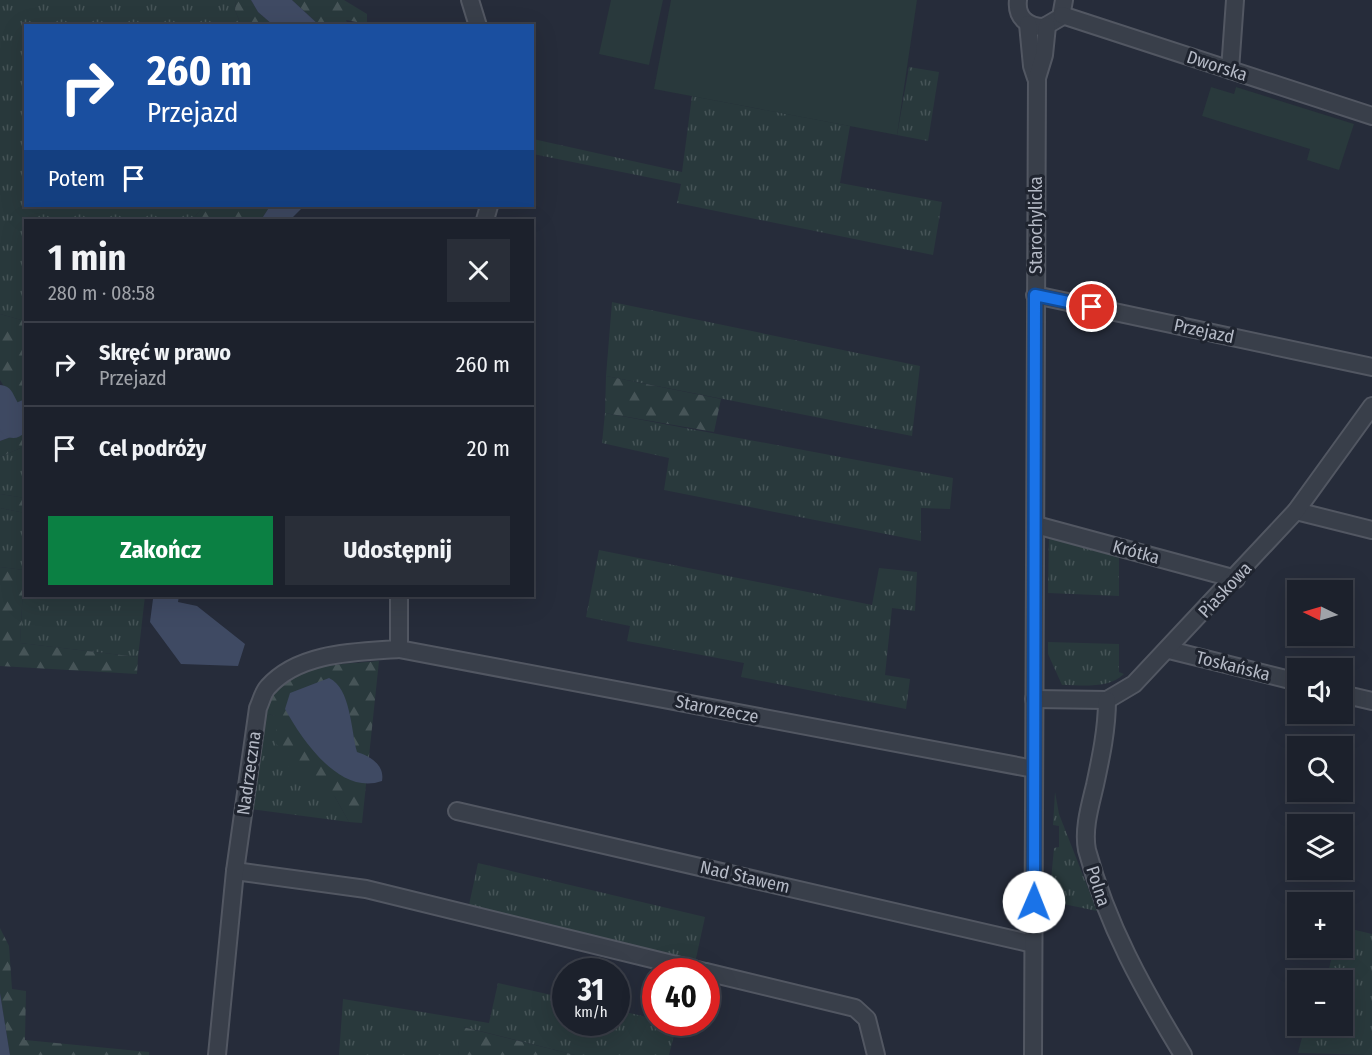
<!DOCTYPE html>
<html lang="pl">
<meta charset="utf-8">
<style>
body{margin:0;font-family:"Fira Sans Condensed",sans-serif;background:#292e38;color:#f1f3f6;height:100vh;display:flex;flex-direction:column;font-size:22px;white-space:nowrap}
*{box-sizing:border-box;margin:0}
p{font-size:20px;color:#a0a3a9}
.icon{flex:none;width:33px;height:33px;fill:none;stroke:currentColor;stroke-width:2;stroke-linecap:round;stroke-linejoin:round}
.map{position:relative;flex:1;overflow:hidden}
.details{position:absolute;left:24px;top:219px;width:510px;height:378px;display:flex;flex-direction:column;background:#1c212c;border-radius:0px;box-shadow:0 6px 24px #0002,0 0 0 2px #3a3e48}
.details>*{flex:none}
.guide{position:absolute;left:24px;top:24px;width:510px;height:183px;border-radius:0px;box-shadow:0 6px 24px #0002,0 0 0 2px #3a3e48;background:#1a4fa0;color:#fff;overflow:hidden}
.needle{width:39px;rotate:275deg}
.tools{position:absolute;left:1287px;top:580px;display:grid;gap:12px}
.tools a{display:grid;place-items:center;width:66px;height:66px;border-radius:0px;background:#1c212c;box-shadow:0 6px 24px #0002,0 0 0 2px #3a3e48;font-size:30px}
.speed{position:absolute;left:552px;top:958px;display:flex;gap:12px;font-size:30px;font-weight:700;text-align:center}
.speed>*{display:grid;place-content:center;width:78px;height:78px;border-radius:50%;background:#1c212c;box-shadow:0 6px 24px #0002,0 0 0 2px #3a3e48;line-height:1}
.speed small{font-size:15px;font-weight:400}
.speed .limit{border:9px solid #d22;background:#fff;color:#111}
.pin{position:absolute;display:grid;place-items:center;width:51px;height:51px;color:#fff;margin:-26px;border:3px solid #fff;border-radius:50%;box-shadow:0 2px 6px #0007}
.me{position:absolute;width:66px;margin:-33px;rotate:1deg;stroke-linejoin:round;filter:drop-shadow(0 0 4px #0008)}
.turn{display:flex;align-items:center;gap:21px;height:126px;padding:0 24px;font-size:27px}
.turn .icon{width:78px;height:78px;stroke-width:2.5}
.turn b{display:block;font-size:42px;line-height:51px}
.then{display:flex;align-items:center;height:57px;padding:0 24px;background:#0003;gap:12px;font-size:22px}
.round{display:grid;place-items:center;flex:none;width:63px;height:63px;border-radius:0px;background:#292e38}
.headline{display:flex;align-items:center;justify-content:space-between;height:102px;padding:0 24px}
h1{font-size:36px;font-weight:700;line-height:45px}
.primary-button{display:flex;gap:12px;margin-top:auto;padding:12px 24px}
.primary-button a{flex:1;height:69px;border-radius:0px;background:#0b8043;color:#fff;font-size:24px;font-weight:700;line-height:69px;text-align:center}
.primary-button a+a{background:#292e38;color:#f1f3f6}
ul{padding:0;list-style:none}
li{display:flex;align-items:center;gap:18px;height:84px;padding:0 24px;border-top:2px solid #3a3e48}
li div{flex:1}
li b{display:block;font-size:22px}
li em{font-style:normal}
.map>svg:first-child{display:block}
.grass{fill:url(#grass-tufts)}
.forest{fill:url(#forest-firs)}
.pitch{fill:#29393c}
.water{fill:#3f4a63}
.lines{fill:none;stroke-linecap:round;stroke-linejoin:round}
.river{stroke:#3f4a63;stroke-width:28}
.minor-casing{stroke:#525762;stroke-width:20}
.minor{stroke:#393f4a;stroke-width:16}
.route-casing{stroke:#114b97;stroke-width:15}
.route{stroke:#1a73e8;stroke-width:10}
.labels{text-anchor:middle;dominant-baseline:central;stroke-width:6;stroke-linejoin:round;paint-order:stroke}
.street-label{font-size:18px;fill:#b5bac6;stroke:#1f242f}
</style>
<div class="map">
<svg width="1372" height="1055" viewBox="0 0 1372 1055">
<defs>
<pattern id="grass-tufts" width="24" height="20" patternUnits="userSpaceOnUse" patternTransform="scale(1.5)"><rect width="24" height="20" fill="#29393c"/><path d="M3 7l-1-3M5 7V3M7 7l1-3M15 17l-1-3M17 17v-4M19 17l1-3" fill="none" stroke="#465457"/></pattern>
<pattern id="forest-firs" width="22" height="20" patternUnits="userSpaceOnUse" patternTransform="scale(1.5)"><rect width="22" height="20" fill="#29393c"/><path d="M5 1l3.5 6h-7zM16 11l3.5 6h-7z" fill="#465457"/></pattern>
</defs>
<rect width="100%" height="100%" fill="#262c3a"/>
<g class="grass">
<polygon points="0,0 236,0 235,10 241,25 26,26 26,206 204,206 192,220 26,220 25,321 0,314"/>
<polygon points="909,67 939,72 928,141 897,135"/>
<polygon points="692,96 850,126 840,183 942,202 933,255 677,203 681,184 533,154 533,139 682,172"/>
<polygon points="612,302 920,366 912,436 606,376"/>
<polygon points="605,413 953,478 950,509 921,508 921,541 664,490 669,458 602,443"/>
<polygon points="25,446 25,498 0,494 0,457"/>
<polygon points="0,508 25,513 26,596 145,596 138,657 20,643 24,570 0,567"/>
<polygon points="1049,536 1119,552 1119,596 1048,593"/>
<polygon points="599,550 872,605 879,568 917,572 915,611 892,608 885,675 910,679 906,709 741,677 744,663 627,641 630,626 586,617"/>
<path d="M1048,642L1119,644V672L1124,674C1108,689 1083,685 1062,685L1048,654Z"/>
<polygon points="264,713 276,716 276,743 335,797 349,822 250,809"/>
<polygon points="1055,792 1059,814 1097,911 1049,901 1054,848 1059,847 1059,826 1053,825"/>
<polygon points="478,863 705,917 695,963 469,905"/>
<polygon points="1343,927 1372,934 1372,1055 1298,1053 1305,1026 1342,1026 1342,981 1326,981 1334,948 1342,948"/>
<polygon points="498,983 565,998 566,1023 616,1023 617,1010 655,1019 656,1023 677,1024 669,1055 575,1055 464,1027 458,1055 339,1055 343,999 489,1023"/>
</g>
<g class="forest">
<polygon points="236,0 251,0 258,12 273,25 241,25 235,10"/>
<polygon points="292,0 344,0 367,14 367,24 346,20 348,25 319,25"/>
<polygon points="204,206 270,206 261,220 192,220"/>
<polygon points="0,314 25,321 25,399 15,404 0,380"/>
<polygon points="606,376 721,399 714,432 605,413"/>
<polygon points="25,432 25,446 0,457 0,441"/>
<polygon points="0,494 25,498 25,513 0,508"/>
<polygon points="0,567 24,570 20,643 138,657 137,674 0,666"/>
<path d="M379,661L362,823L349,822L335,797L288,766L276,743V716L264,713C274,663 339,665 379,661Z"/>
<polygon points="0,928 9,946 12,989 26,991 25,1040 149,1052 149,1055 10,1055 0,993"/>
<polygon points="463,1027 575,1055 458,1055"/>
</g>
<g class="pitch">
<polygon points="611,0 663,0 649,65 599,54"/>
<polygon points="671,0 917,0 897,135 654,89"/>
<polygon points="1211,87 1234,94 1236,87 1354,124 1339,170 1307,160 1310,149 1202,116"/>
</g>
<g class="water">
<polygon points="251,0 292,0 319,25 273,25 258,12"/>
<polygon points="270,206 304,206 290,220 261,220"/>
<polygon points="25,399 25,432 0,441 0,410"/>
<polygon points="158,596 179,596 178,602 197,606 245,644 238,666 181,664 150,622 153,599"/>
<path d="M329,678C351,688 351,731 357,752C370,756 385,765 382,781C340,796 302,740 285,709L290,693Z"/>
<polygon points="0,993 10,1055 0,1055"/>
</g>
<g class="lines">
<polyline class="river" points="0,399 13,424"/>
<defs>
<g id="minor">
<polyline points="470,0 478,26"/>
<path d="M1018,0C1016,17 1027,27 1044,27L1061,17L1064,0"/>
<polyline points="1062,15 1372,116"/>
<polyline points="1028,24 1032,66 1036,78"/>
<polyline points="1230,70 1235,0"/>
<polyline points="485,220 489,206"/>
<polyline points="1035,295 1372,367"/>
<polyline points="1296,511 1372,530"/>
<polyline points="1036,525 1236,579"/>
<polyline points="399,649 1034,769"/>
<polyline points="1169,650 1298,682"/>
<polyline points="1342,694 1372,701"/>
<polyline points="1034,699 1107,700 1134,684 1296,511 1372,406"/>
<path d="M1107,700C1107,729 1101,757 1095,785C1090,806 1083,829 1087,850C1107,925 1143,989 1183,1055"/>
<polyline points="457,811 1033,944"/>
<polyline points="235,871 366,889 705,972"/>
<polyline points="706,972 855,1008 867,1019 876,1055"/>
<path d="M217,1055L235,871L258,708C261,702 263,692 268,687C299,652 356,652 399,649V596"/>
<polyline points="1033,1055 1037,78 1044,55 1047,26"/>
</g>
</defs>
<use href="#minor" class="minor-casing"/>
<use href="#minor" class="minor"/>
</g>
<g class="lines">
<defs>
<polyline id="route" points="1034,902 1035,295 1092,307"/>
</defs>
<use href="#route" class="route-casing"/>
<use href="#route" class="route"/>
</g>
<g class="labels">
<g class="street-label">
<text transform="translate(1217 66) rotate(18)">Dworska</text>
<text transform="translate(1036 225) rotate(-90)">Starochylicka</text>
<text transform="translate(1204 331) rotate(12)">Przejazd</text>
<text transform="translate(1136 552) rotate(15)">Krótka</text>
<text transform="translate(1225 590) rotate(-47)">Piaskowa</text>
<text transform="translate(1233 666) rotate(14)">Toskańska</text>
<text transform="translate(717 709) rotate(11)">Starorzecze</text>
<text transform="translate(249 773) rotate(-82)">Nadrzeczna</text>
<text transform="translate(745 877) rotate(13)">Nad Stawem</text>
<text transform="translate(1098 886) rotate(72)">Polna</text>
</g>
</g>
</svg>
<div class="tools">
<a><svg class="needle" viewBox="-14 -14 28 28"><path d="M0-13l5 13h-10z" fill="#e53935"/><path d="M0 13l5-13h-10z" fill="#a0a3a9"/></svg></a>
<a><svg class="icon" aria-label="sound" viewBox="0 0 24 24"><path d="M4 9h4l5-4v14l-5-4H4zM17 9q2 3 0 6"/></svg></a>
<a><svg class="icon" aria-label="search" viewBox="0 0 24 24"><circle cx="10" cy="10" r="6"/><path d="M15 15l6 6"/></svg></a>
<a><svg class="icon" aria-label="layers" viewBox="0 0 24 24"><path d="M12 4l9 5-9 5-9-5zM3 14l9 5 9-5"/></svg></a>
<a>+</a>
<a>−</a>
</div>
<div class="speed"><div>31<small>km/h</small></div><div class="limit">40</div></div>
<div class="pin" style="left:1092px;top:307px;background:#d93025"><svg class="icon" aria-label="arrive" viewBox="0 0 24 24"><path d="M6 21V4h12l-3 4 3 4H6"/></svg></div>
<svg class="me" style="left:1034px;top:902px" viewBox="-20 -20 40 40"><circle r="19" fill="#fff"/><path d="M0-13L10 11 0 6-10 11z" fill="#1a73e8"/></svg>
<div class="guide">
<div class="turn"><svg class="icon" aria-label="right" viewBox="0 0 24 24"><path d="M7 20v-9h11M14 6l5 5-5 5"/></svg><div><b>260 m</b>Przejazd</div></div>
<div class="then">Potem<svg class="icon" aria-label="arrive" viewBox="0 0 24 24"><path d="M6 21V4h12l-3 4 3 4H6"/></svg></div>
</div>
<section class="details">
<div class="headline"><div><h1>1 min</h1><p>280 m · 08:58</p></div><a class="round"><svg class="icon" aria-label="close" viewBox="0 0 24 24"><path d="M6 6l12 12M18 6L6 18"/></svg></a></div>
<ul>
<li><svg class="icon" aria-label="right" viewBox="0 0 24 24"><path d="M7 20v-9h11M14 6l5 5-5 5"/></svg><div><b>Skręć w prawo</b><p>Przejazd</p></div><em>260 m</em></li>
<li><svg class="icon" aria-label="arrive" viewBox="0 0 24 24"><path d="M6 21V4h12l-3 4 3 4H6"/></svg><div><b>Cel podróży</b></div><em>20 m</em></li>
</ul>
<div class="primary-button"><a>Zakończ</a><a>Udostępnij</a></div>
</section>
</div>
